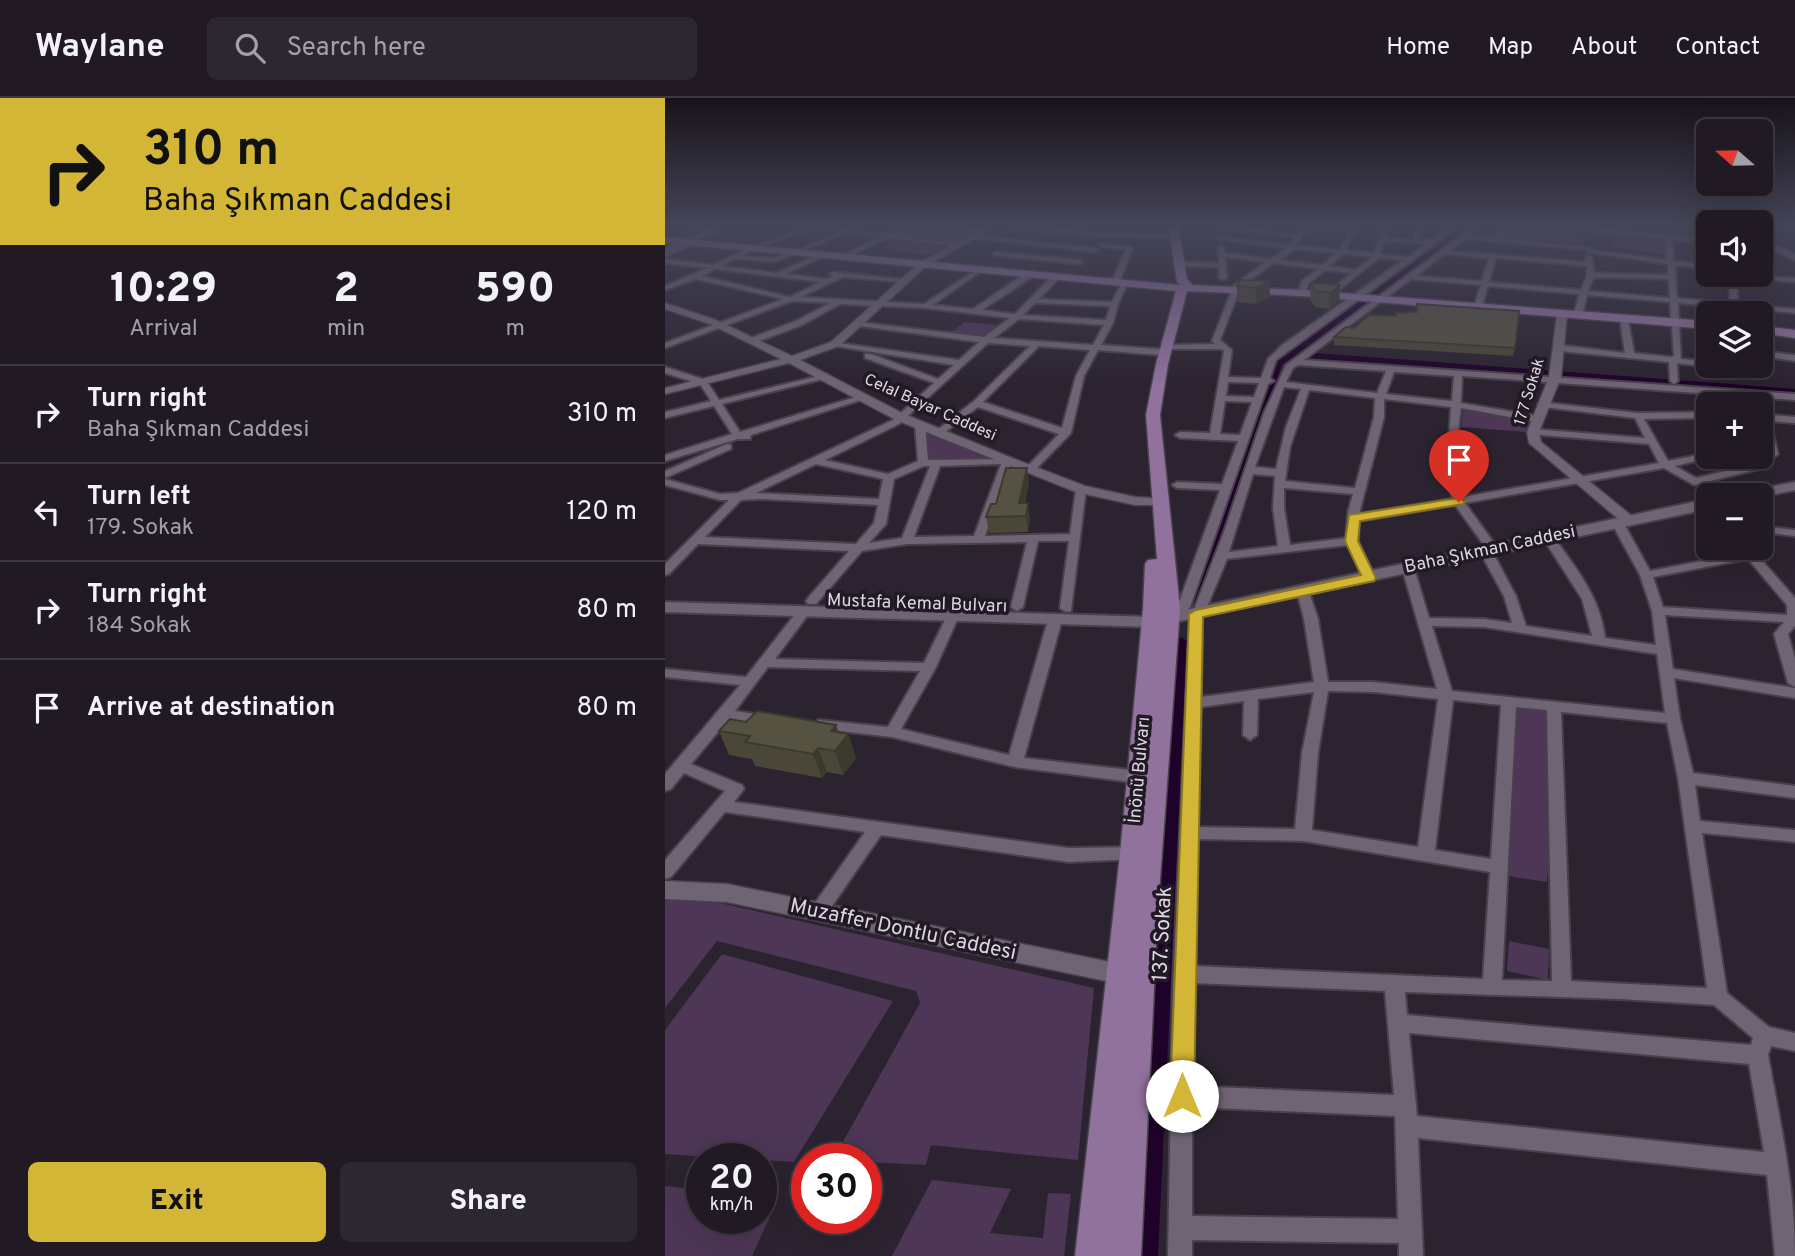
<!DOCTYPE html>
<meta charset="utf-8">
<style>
body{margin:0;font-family:Overpass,sans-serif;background:#2d2731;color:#f1f3f6;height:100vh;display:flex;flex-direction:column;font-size:26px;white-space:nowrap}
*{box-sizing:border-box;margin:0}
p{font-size:23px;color:#a2a1a6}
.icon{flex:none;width:38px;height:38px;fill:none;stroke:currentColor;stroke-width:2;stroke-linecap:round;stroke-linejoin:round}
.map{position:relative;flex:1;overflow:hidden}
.side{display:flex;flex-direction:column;background:#211a24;width:665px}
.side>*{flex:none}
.banner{background:#d3b635;color:#111;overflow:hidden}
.needle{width:46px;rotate:290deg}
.controls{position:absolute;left:1031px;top:21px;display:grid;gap:14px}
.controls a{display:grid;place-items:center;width:77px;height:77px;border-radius:10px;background:#211a24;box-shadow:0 7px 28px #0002,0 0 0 2px #3e3841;font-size:35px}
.speed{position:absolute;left:21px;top:1045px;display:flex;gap:14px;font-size:35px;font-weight:700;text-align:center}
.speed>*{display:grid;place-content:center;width:91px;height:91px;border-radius:50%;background:#211a24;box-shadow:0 7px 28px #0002,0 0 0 2px #3e3841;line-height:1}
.speed small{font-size:18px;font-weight:400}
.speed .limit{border:10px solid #d22;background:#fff;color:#111}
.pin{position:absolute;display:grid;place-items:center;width:60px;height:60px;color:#fff;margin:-72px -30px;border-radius:50% 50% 50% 0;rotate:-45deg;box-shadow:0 0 7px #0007}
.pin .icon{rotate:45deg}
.me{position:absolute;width:77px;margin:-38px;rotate:0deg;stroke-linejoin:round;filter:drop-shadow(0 0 5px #0008)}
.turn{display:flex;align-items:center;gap:24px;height:147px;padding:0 28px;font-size:32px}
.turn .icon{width:91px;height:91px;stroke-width:2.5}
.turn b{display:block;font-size:49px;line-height:60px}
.eta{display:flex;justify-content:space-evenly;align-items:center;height:119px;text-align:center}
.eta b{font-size:42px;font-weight:800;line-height:49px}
.button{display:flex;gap:14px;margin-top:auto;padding:14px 28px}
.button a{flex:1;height:80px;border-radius:10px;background:#d3b635;color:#111;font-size:28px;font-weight:800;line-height:80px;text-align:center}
.button a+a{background:#2d2731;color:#f1f3f6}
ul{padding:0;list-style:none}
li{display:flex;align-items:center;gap:21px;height:98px;padding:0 28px;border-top:2px solid #3e3841}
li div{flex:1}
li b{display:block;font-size:26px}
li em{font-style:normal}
header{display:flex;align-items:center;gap:42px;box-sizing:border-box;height:98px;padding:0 35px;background:#211a24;border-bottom:2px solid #3e3841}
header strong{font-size:33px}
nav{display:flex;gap:38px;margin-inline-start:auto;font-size:24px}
.search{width:490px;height:63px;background:#2d2731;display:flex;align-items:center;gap:18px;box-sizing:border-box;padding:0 24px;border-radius:10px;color:#a2a1a6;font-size:26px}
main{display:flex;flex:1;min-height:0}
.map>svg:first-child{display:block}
.green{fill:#4d3656}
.forest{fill:#6b4a78}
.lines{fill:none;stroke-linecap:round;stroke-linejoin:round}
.canal{fill:#1f0229;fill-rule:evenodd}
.river{fill:#1f0229;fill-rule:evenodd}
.minor-casing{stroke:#48414c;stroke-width:4}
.tertiary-casing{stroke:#48414c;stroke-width:3}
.secondary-casing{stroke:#48414c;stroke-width:4}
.primary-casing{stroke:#48414c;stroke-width:3}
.minor{fill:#6f6473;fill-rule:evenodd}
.tertiary{fill:#6f6473;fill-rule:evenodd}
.secondary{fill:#6f6473;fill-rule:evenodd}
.primary{fill:#90729c;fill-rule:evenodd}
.wall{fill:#4a4738}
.shaded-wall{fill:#3c392e}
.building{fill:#565241;stroke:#3c392e;stroke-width:2}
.route{fill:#d3b635;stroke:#897622;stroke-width:2}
.labels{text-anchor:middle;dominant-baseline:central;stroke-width:7;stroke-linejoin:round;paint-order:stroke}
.far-street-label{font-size:16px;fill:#ddd7e0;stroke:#221926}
.street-label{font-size:18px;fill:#ddd7e0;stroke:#221926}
.near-street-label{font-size:21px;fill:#ddd7e0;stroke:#221926}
</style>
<header>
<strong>Waylane</strong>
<div class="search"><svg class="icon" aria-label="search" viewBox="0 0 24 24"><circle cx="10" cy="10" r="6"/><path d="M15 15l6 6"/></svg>Search here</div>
<nav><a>Home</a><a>Map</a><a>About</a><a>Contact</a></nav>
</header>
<main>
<section class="side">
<div class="banner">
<div class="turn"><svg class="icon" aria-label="right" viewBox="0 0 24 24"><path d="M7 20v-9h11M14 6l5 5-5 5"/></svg><div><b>310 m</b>Baha Şıkman Caddesi</div></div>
</div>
<div class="eta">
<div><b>10:29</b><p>Arrival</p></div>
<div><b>2</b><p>min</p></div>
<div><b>590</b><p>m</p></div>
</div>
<ul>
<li><svg class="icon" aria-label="right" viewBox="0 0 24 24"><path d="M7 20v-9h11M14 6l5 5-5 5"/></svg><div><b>Turn right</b><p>Baha Şıkman Caddesi</p></div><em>310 m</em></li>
<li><svg class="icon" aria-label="left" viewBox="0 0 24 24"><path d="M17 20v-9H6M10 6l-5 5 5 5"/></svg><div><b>Turn left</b><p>179. Sokak</p></div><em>120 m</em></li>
<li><svg class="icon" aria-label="right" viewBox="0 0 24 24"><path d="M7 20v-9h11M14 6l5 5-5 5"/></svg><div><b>Turn right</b><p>184 Sokak</p></div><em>80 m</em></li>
<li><svg class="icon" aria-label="arrive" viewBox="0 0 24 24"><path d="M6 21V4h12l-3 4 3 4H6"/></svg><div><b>Arrive at destination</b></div><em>80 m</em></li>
</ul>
<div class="button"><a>Exit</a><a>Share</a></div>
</section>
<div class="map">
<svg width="1130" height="1158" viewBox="0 0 1130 1158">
<rect width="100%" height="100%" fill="#2c2330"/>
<g class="green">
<polygon points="847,126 918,130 918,149 833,141"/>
<polygon points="953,136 1000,140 1001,156 946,149"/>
<polygon points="231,143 283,148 268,157 223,152 225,150 218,149"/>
<polygon points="300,224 333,227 317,239 284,236"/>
<polygon points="803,311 865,323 861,334 796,329 798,313"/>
<polygon points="255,327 342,363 258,365"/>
<polygon points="844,602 889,607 892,761 884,760 882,784 843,778 844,753 834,751"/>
<polygon points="0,802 42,802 429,890 413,1062 266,1047 261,1067 201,1064 201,1060 169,1060 255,905 251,893 52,843 0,910"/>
<polygon points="844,843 884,851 883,882 842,873"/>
<polygon points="57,856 228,903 129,1064 0,1056 0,932"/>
<polygon points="267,1082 346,1091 325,1135 378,1140 383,1095 406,1096 399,1158 227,1158"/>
<polygon points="0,1088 37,1092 37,1120 96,1120 96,1099 113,1101 87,1158 0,1158"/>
</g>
<polygon class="forest" points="251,128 312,134 291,145 229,138"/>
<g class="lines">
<g class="canal">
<polygon points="802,126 809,126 617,267 536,501 530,504 526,503 524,501 611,264"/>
<polygon points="516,539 522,543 493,1158 473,1158 510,543"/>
</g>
<polygon class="river" points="626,253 1130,291 1130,299 622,260 622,254"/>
<defs>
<g id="minor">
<polygon points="0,126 21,126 52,131 49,133"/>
<polygon points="116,126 137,126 222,136 242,126 268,126 319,133 316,135 249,128 230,137 295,146 292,148 223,140 184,158 182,155 215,139 182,135 136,153 136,151 174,134 143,131 96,149 96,147 134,130"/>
<polygon points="329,126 441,135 504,136 507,138 504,140 441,139 325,128"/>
<polygon points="427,126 448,126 448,127 445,129"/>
<path d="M632,126L685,129L687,126H693L681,152L709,155L719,126H725L721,139L749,142L751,126H757L755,142C773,143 780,126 797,126L611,262L605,280L609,283L603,286L525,509L509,525H499L497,522L513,507L555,392L512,390L507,387L512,384L557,386L573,343L515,340L510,337L515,334L545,335L559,253L556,251H501L497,249L501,247L550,246L547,243L569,187L601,164L560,159L562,180L558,182L554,180V169L512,168L509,166L512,164L554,165L553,150L556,148L559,150L560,155L606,161L622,150L551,141L554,139L626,147L630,139L546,129L549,127L632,136L636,128ZM642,129L684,133L675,152L632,147ZM720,143L761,146L743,159L715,156ZM630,151L671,155L657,167L614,162ZM679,156L707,159L691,172L664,168ZM714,160L738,162L616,248L603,261L596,280L563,279L567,252L555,242L576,188L609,165L653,171L637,183L633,195L637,197L641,195L643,186L660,172L687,175L662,195L661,197L665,199ZM563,284L594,285L589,299L561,298ZM560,303L587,304L575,337L555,336Z"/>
<path d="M812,126H819L804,138L828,140L842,126H849L835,140L927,150L924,152L800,141L785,153L921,164V159L924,157L927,159L929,175L1003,177V166L921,154L924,152L1002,162L1001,141L868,126L926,128L929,130L1043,141V145L1007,142L1009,163L1043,167V171L1010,167L1012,200L1065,205L1064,177H1071L1073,206L1130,211V215L1013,205L1016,261L1043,263V268H1046L1043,269L1012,265L1013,283L1009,286L1005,283L1004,264L895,253L891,250L895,247L960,255L955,221L959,219L963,221L969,255L1006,259L1009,258L1005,204L922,197L917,217L913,219L909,217L914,196L823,188L817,209L813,211L809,209L816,187L746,181L639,262L1130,296V302L797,278L796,305L872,318L877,321L872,324L796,310C792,340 789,369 798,399L994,365L984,346L865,336L863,334L868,331L980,340L970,320L878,309L873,306L875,304L973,315L1043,314V320L979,321L1003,363L1043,355V359H1048L1010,368L1031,380L1090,366L1103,355L1096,316L1130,319V325L1105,323L1113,356L1098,370L1029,387L999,370L800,405L834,452L828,455L851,498L861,528L927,538L917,501L878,440L884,437L888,438C910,469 936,500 940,540L991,547L987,513L975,477L946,424L952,421L958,424L985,473L1078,455L1074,450H1086L1130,500V528L1123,536L1130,561V589L1123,585L1109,536L1119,524L1000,517L1008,571L1130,590V600L1009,580L1015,621L1028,675L1130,688V700L1030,687L1035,723L1130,732V744L1037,735L1062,895L1104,929L1130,935V953L1106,948L1103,957C1115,1024 1130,1090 1130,1158H1110L1102,1077L753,1040L758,1158H734V1145L527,1142V1158H503L508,892L525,516L531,512L537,516L536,599L649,584L639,521L632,494L638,490L644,494L653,521L663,584H708L772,591L737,470L739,467L743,466L749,470L764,520L819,521L847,525L839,498L815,454L821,450L790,407L694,423L693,443L710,480L708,483H700L683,447L562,461L542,509L536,513L530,509L559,434L599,315L621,267ZM780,156L824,160L817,183L751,178ZM831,160L922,168V177L916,192L824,184ZM929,179L1004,181L1005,200L923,193ZM633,267L721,273L712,295L621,284L628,270ZM729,274L789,278L787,303L721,296ZM619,289L636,291L621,329L611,371L590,369ZM644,292L710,300L709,319L690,390L620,383L625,349ZM719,301L786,309L782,371L787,401L694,416L719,319ZM588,376L610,378L608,410L613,448L564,454ZM619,390L688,396L683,414L681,440L625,447L619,410ZM1083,461L1122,507V517L998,509L988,479ZM767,528L819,529L992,556L1000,615L787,593ZM663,593L708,594L773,601L753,749L647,732L653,655ZM649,594L637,655L630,731L533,729L536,609L579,603L578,637L585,642L592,637L593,601ZM788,602L836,607L826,761L770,752ZM851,609L882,612L887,883L837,882ZM896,614L1002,625L1013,680L1042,890L906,883ZM533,741L638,743L825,774L818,881L529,868ZM528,885L720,893L729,997L527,988ZM740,894L956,901L1049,907L1088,940L1086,947L742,917ZM744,935L1084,966L1099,1054L752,1018ZM527,1009L730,1018L733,1121L527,1118Z"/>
<polygon points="1000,126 1043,128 1043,132 1003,128"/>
<polygon points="307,137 430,150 433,152 430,154 305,140"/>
<polygon points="29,142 31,145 0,159 0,155"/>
<polygon points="433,146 468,149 454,184 447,182 461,151 435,149"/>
<path d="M87,148L89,151L77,158L108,160L132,152L135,154L109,164L70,161L57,168L112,175L158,154L160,157L121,176L162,181L168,178L164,176L168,174L242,182L238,184L178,179L136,199L259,206L314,170L316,173L268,207L308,211L361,175H367V179L317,212L350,216L388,177L395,179L374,201L447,204L457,184H463L453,206L448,225L436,247L494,251L498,254L494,257L433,252L419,278L406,335L369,373L365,374L360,371L394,336L313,309L275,338L267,336L309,303L365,248L323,245L234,326L160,362L223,376L253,363L250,327L255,324L260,327L263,362L346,361L347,363L320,438L405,436L411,391L416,388L420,389L421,391L406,513L401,514L395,510L404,443H373L358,509L352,513L346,509L362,444L242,446L197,453L151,506H143L141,503L143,500L184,453L33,446L4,476L0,477V466L64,402H55L0,387V381L55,396L73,395L228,322L269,285L200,260V256H206L273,281L289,267L170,248L166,246L167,244L294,262L314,244L195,228H192V224L319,239L345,220L261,210L175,206L137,227L92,244H86V240L131,223L165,205L127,203L0,250V245L118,201L31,181L0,192V188L42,170L0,165V161L48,167ZM50,171L155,184L125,199L37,178ZM370,205L445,208L441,222L358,217ZM354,221L439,227L428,247L329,240ZM374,248L425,252L411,278L397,330L318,304ZM151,366L218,381L214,401L91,395ZM336,366L309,438L249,439L275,368ZM259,368H265L237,440L204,445L221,426L229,381ZM96,401L213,407L209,425L191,446L40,439L76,402Z"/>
<polygon points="330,154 415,162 418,164 415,166 328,157"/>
<polygon points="1073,177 1130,180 1130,184 1077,179"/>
<polygon points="1096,253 1130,257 1130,263 1096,258"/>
<polygon points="1052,268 1064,268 1056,271"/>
<polygon points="0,269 41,282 54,302 162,276 166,279 57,306 75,334 194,298 202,300 86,337 85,341 73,341 0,363 0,357 67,336 49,308 0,320 0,314 46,303 35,286 0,275"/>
<polygon points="62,346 66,347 66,351 0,380 0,373"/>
<polygon points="1096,428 1130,432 1130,438 1096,434"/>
<polygon points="139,510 145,514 110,561 259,565 281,520 282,517 292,517 293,520 271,569 236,631 344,657 383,522 385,519 395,519 397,522 359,660 474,673 480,675 482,679 480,683 474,685 350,669 227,639 149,630 147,627 154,622 223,629 255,573 103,569 70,613 108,619 110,622 108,625 103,627 63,622 26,666 77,687 79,691 69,704 404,750 468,749 474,751 477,756 474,761 404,764 216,737 160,818 154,820 148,818 145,813 148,808 200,734 60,714 6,779 0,781 0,762 60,693 19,675 6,691 0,693 0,676 75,587 0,579 0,571 81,579 134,511"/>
</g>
<g id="tertiary">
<polygon points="55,126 67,126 0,156 0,150"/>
<polygon points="325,126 335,126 260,169 174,248 135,262 239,316 347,360 420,388 470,399 502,401 502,407 470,407 411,394 231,322 124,265 0,296 0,290 116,261 45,226 0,211 0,205 51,222 127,258 166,244 254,165"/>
<polygon points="897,213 902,216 896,279 874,334 876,344 968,419 968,425 958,425 864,345 862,334 884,279 892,216"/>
<polygon points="0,783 62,786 465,868 473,871 477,878 473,885 465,888 62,804 0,801"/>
</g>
<g id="secondary">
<polygon points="1096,141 1130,156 1130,162 1096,147"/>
<polygon points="1130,384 1130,392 1096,399 1077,397 1079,394"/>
<polygon points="1043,401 1043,411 487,529 0,514 0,504 487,519"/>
</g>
<g id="primary">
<polygon points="503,126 513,126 522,181 527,187 637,192 1043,223 1043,231 637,198 522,193 503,266 495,317 515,510 493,809 476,1158 410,1158 455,756 478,511 480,466 483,462 492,461 481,317 491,266 511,193 0,145 0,139 515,187 512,183"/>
<polygon points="1096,228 1130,232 1130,240 1096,235"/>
</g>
</defs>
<use href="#minor" class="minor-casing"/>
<use href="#tertiary" class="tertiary-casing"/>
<use href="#secondary" class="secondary-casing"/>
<use href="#primary" class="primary-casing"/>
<use href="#minor" class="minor"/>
<use href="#tertiary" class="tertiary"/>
<use href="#secondary" class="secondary"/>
<use href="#primary" class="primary"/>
</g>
<g class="wall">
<polygon points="605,183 605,199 591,206 572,204 572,188"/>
<polygon points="646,185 675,187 674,204 664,211 650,209 645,201"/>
<polygon points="752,206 850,250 848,258 669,247 669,239 689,230 731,218 751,214"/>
<polygon points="364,385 360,405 365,421 363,434 324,435 321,419 331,406"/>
<polygon points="81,624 183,636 191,660 178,677 162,674 157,680 90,668 87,661 64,657 54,633"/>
</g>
<g class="shaded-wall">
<polygon points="605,183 605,199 591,206 591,190"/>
<polygon points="675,187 674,204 664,211 665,195"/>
<polygon points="362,370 364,385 357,418 354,405"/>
<polygon points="363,405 365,421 363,434 361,418"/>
<polygon points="171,627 177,644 183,636 191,660 178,677 170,653 166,633"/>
<polygon points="153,650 162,674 157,680 148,656"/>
</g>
<g class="building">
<polygon points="575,182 605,183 591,190 572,188"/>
<polygon points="646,185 675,187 665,195 651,193"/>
<polygon points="752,206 854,213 850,250 669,239 681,229 689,230 704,217 731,218 731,215 752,214"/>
<polygon points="341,370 362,370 354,405 363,405 361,418 321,419 326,406 331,406"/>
<polygon points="92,613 171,627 166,633 183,636 170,653 153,650 148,656 80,644 85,638 54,633 65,621 81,624"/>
</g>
<linearGradient id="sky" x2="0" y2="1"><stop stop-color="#18131a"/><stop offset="0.44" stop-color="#454559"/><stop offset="1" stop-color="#454559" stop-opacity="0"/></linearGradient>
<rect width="1130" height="288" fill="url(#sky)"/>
<polygon class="route" points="794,400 800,404 798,406 695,423 693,443 711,480 709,483 538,519 529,998 525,1007 517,1010 508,1007 505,998 524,516 531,512 696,477 680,443 684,417"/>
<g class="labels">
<g class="far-street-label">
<text transform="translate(865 294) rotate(-73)">177 Sokak</text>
<text transform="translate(265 310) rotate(24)">Celal Bayar Caddesi</text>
</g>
<g class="street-label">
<text transform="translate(825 452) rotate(-12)">Baha Şıkman Caddesi</text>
<text transform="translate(252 506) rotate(2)">Mustafa Kemal Bulvarı</text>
<text transform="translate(475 672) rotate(-85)">İnönü Bulvarı</text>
</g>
<g class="near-street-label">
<text transform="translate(238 832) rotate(12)">Muzaffer Dontlu Caddesi</text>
<text transform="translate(498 836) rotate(-87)">137. Sokak</text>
</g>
</g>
</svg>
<div class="controls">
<a><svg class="needle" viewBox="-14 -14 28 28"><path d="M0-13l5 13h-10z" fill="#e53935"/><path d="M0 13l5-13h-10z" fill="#a2a1a6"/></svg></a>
<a><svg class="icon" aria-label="sound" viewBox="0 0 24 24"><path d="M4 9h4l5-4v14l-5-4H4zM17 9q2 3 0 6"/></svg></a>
<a><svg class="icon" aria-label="layers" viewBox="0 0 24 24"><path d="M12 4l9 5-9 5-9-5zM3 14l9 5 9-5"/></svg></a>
<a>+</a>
<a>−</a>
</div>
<div class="speed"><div>20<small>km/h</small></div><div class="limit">30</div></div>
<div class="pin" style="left:794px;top:404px;background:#d93025"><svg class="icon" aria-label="arrive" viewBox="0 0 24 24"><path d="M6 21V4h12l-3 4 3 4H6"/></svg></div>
<svg class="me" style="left:517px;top:998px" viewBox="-20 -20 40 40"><circle r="19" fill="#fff"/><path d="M0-13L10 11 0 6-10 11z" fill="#d3b635"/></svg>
</div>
</main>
